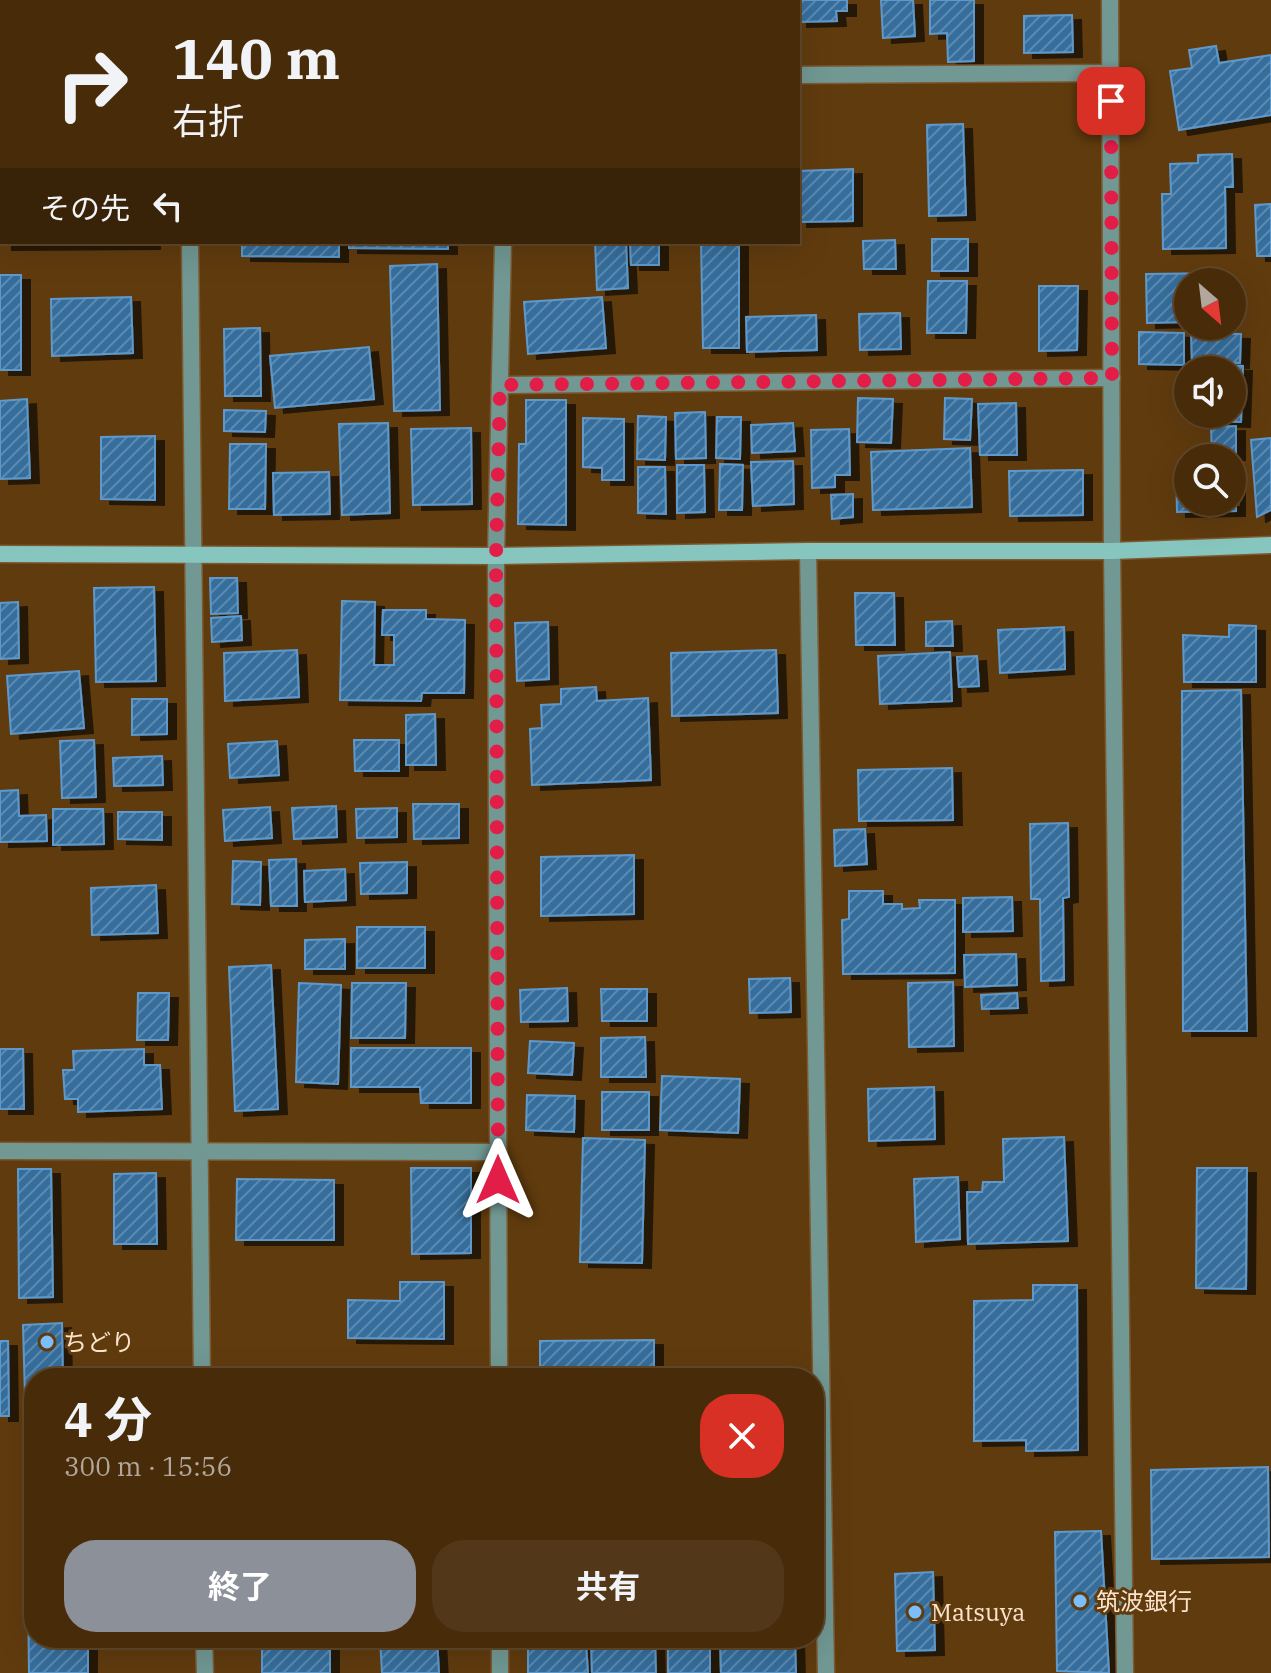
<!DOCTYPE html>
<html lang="ja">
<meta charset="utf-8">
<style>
body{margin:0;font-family:"IBM Plex Serif","Noto Sans JP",serif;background:#523818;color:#f1f3f6;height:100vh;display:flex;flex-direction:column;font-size:30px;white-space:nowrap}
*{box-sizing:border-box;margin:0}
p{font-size:26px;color:#b1a79c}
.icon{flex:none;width:44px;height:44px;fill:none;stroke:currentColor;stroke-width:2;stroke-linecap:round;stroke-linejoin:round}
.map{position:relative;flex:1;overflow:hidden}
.sheet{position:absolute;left:24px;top:1368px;width:800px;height:280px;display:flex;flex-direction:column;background:#482c0a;border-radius:32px;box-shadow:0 8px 32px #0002,0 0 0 2px #60482b}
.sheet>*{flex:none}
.guide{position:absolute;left:0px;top:0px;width:800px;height:244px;box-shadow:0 8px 32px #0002,0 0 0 2px #60482b;background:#482c0a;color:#f1f3f6;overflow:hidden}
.needle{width:52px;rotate:152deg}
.tools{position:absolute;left:1174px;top:268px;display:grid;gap:16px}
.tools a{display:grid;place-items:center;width:72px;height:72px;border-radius:50%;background:#482c0a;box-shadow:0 8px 32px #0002,0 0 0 2px #60482b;font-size:40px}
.pin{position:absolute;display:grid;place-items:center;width:68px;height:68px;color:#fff;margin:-34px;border-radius:16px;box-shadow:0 4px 12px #0006}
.me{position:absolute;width:88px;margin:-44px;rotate:0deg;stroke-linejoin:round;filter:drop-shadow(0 0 6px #0008)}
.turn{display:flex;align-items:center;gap:28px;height:168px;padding:0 40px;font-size:36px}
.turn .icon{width:104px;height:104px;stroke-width:2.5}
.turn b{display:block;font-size:56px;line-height:68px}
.then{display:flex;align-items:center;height:76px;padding:0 40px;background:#0003;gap:16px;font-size:30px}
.round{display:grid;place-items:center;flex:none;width:84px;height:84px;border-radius:32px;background:#523818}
.headline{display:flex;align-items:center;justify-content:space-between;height:136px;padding:0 40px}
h1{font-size:48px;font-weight:700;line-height:60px}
.primary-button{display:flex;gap:16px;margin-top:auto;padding:16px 40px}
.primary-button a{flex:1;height:92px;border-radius:32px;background:#8c9099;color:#fff;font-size:32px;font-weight:700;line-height:92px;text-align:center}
.primary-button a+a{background:#523818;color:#f1f3f6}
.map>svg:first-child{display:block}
.building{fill:url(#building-hatch);stroke:#5f99cb;stroke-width:2;filter:url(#shadow)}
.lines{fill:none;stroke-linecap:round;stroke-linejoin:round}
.street-casing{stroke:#7c5931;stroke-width:19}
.secondary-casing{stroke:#7c5931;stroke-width:19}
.street{stroke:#719893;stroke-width:16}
.secondary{stroke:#87c6be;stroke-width:16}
.route{stroke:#e11d48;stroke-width:14;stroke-dasharray:0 25.2}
.poi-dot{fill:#7bbef8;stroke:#603b0e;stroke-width:3}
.labels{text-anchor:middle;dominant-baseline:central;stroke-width:6;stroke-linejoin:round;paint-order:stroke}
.poi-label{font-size:24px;fill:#fbe4ce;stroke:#603b0e;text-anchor:start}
</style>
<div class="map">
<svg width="1271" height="1673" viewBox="0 0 1271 1673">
<defs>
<pattern id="building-hatch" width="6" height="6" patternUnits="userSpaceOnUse" patternTransform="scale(2)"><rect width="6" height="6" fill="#356e9d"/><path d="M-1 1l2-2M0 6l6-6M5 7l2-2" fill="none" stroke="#5d89ae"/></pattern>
<filter id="shadow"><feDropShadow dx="9" dy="5" stdDeviation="0" flood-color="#0009"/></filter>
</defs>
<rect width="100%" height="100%" fill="#603b0e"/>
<g class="building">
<polygon points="791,0 847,0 847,11 836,11 837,21 798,22 798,2"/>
<polygon points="881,0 913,0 915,36 883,38"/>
<polygon points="930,0 974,0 974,61 948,62 947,33 930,34"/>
<polygon points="1072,15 1073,52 1024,53 1024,16"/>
<polygon points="1216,46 1219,63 1271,55 1271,115 1179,130 1170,71 1192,68 1189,50"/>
<polygon points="963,124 966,215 929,216 927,125"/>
<polygon points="1232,154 1233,187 1225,187 1226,248 1163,249 1162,194 1171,194 1170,164 1198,163 1198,155"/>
<polygon points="853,169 853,221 798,222 798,171"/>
<polygon points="1271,204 1271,256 1257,256 1255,205"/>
<rect x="932" y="239" width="36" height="32"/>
<polygon points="895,240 896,269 864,269 863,241"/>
<polygon points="3,242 151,242 151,244 3,245"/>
<polygon points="242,242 339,242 339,257 242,256"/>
<polygon points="349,242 448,242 448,249 349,248"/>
<polygon points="595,242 626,242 628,288 597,290"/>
<polygon points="630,242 659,242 659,265 631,265"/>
<polygon points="701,242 739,242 739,348 703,348"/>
<polygon points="437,264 440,410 394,411 390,266"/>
<polygon points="1220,273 1221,282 1188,282 1188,322 1147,323 1146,274"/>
<rect x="0" y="275" width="21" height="95"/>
<polygon points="928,281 967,281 966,333 927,333"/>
<polygon points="1039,286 1078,286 1077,350 1039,351"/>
<polygon points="131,297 133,353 52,356 51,299"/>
<polygon points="602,297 606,348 528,354 524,302"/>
<polygon points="900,313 901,349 860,350 859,314"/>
<polygon points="816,315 817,350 747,352 746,317"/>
<polygon points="260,328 261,396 225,396 224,329"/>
<polygon points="1139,332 1184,333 1184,365 1139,364"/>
<polygon points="1191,333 1241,334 1240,363 1192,362"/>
<polygon points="369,347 374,399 275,408 270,356"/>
<polygon points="1184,364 1243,366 1241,422 1206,421 1206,414 1232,414 1232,370 1188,370 1188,413 1183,413"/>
<polygon points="858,398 893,399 891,443 857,442"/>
<polygon points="945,398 972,399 970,440 944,439"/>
<polygon points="27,399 30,478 0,479 0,401"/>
<polygon points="526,400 566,400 566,525 518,524 519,444 526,444"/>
<polygon points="1016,403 1017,455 980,455 978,404"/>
<polygon points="224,410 266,411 265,432 224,431"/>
<polygon points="705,412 706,458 676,459 675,413"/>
<polygon points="638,416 666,417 665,460 637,459"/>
<polygon points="717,417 741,417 740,459 716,458"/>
<polygon points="583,418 624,419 624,480 602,480 602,468 583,467"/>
<polygon points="388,423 390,513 342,515 339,424"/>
<polygon points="793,423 795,451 752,453 751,425"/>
<polygon points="1236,426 1236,455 1212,455 1211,427"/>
<polygon points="471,428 472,504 413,505 411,429"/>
<polygon points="849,429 850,475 835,475 835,487 812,488 811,430"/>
<polygon points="155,436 155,500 101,499 101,437"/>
<polygon points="1271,438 1271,510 1257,517 1251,440"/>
<polygon points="230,444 266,444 265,509 229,509"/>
<polygon points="970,448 972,507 873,510 871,452"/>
<polygon points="793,461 794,504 753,506 751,462"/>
<polygon points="720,464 743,465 742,510 719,510"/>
<polygon points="677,465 704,465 705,512 677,513"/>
<polygon points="1232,465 1236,465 1236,511 1177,512 1176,466 1188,466 1188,502 1232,502"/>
<polygon points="638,467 665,467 666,514 638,513"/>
<polygon points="1083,470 1083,515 1010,516 1009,471"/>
<polygon points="329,472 330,514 274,515 273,473"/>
<polygon points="853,494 853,517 832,519 831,495"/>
<polygon points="210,578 237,578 238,613 211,614"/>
<polygon points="154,587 156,681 96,682 94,588"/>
<polygon points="855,593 894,593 895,645 856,645"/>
<polygon points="342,601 375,602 374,665 394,665 394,635 382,635 383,610 426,610 426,619 465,620 464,693 422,693 421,701 340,700"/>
<polygon points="18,602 19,658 0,659 0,603"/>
<polygon points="241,616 242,640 212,642 211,618"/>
<polygon points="952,621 953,646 926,646 926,622"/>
<polygon points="548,622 549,679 517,681 515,623"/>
<polygon points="1229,625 1256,626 1256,682 1184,682 1183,635 1229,637"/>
<polygon points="1064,627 1065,669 1000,673 998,630"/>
<polygon points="297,650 299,697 225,701 224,653"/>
<polygon points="776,650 778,713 672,716 671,653"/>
<polygon points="950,652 952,701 880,704 878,656"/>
<polygon points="977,656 979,686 959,687 957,657"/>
<polygon points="79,671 84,728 11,734 7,676"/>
<polygon points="596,687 597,701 648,698 651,780 532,785 530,729 542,728 541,705 561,704 561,689"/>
<polygon points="1241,690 1247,1031 1183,1031 1182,691"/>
<polygon points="132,699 167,699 167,734 132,735"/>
<polygon points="435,714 436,765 406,765 406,715"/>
<polygon points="94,740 96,797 62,798 60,741"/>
<polygon points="354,740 399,740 399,771 355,771"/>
<polygon points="277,741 279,775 230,778 228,744"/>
<polygon points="162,756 163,785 114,786 113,758"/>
<polygon points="952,768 953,820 859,821 858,770"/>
<polygon points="18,790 19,816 46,815 47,841 0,842 0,791"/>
<polygon points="413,804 459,804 459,838 414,839"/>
<polygon points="336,806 337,837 294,839 292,808"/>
<polygon points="270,807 272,838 225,841 223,810"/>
<polygon points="397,808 397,837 357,838 356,809"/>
<polygon points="53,809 103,809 104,844 53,845"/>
<polygon points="118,812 162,812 162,840 118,839"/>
<polygon points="1068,823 1069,897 1063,898 1064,980 1041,981 1040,899 1031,899 1030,824"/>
<polygon points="865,829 867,864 835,866 834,830"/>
<polygon points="634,855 634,914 541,916 541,857"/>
<polygon points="296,859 297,906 271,906 269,860"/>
<polygon points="233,861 261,862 260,905 232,904"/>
<polygon points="407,862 407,893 361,894 360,863"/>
<polygon points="345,869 346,900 305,902 304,871"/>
<polygon points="156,885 158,933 92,935 91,888"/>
<polygon points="849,891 883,891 883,904 902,904 902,909 920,908 919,900 955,900 955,973 843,974 842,920 849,919"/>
<polygon points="1012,897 1013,931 963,932 963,898"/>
<rect x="357" y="927" width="68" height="41"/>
<polygon points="345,939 345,969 305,969 305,940"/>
<polygon points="1016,954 1017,985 965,987 964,955"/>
<polygon points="271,965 278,1109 235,1111 229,967"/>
<polygon points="790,978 791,1012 750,1013 749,979"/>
<polygon points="953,982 954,1046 909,1047 908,983"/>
<polygon points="299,983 341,985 338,1084 296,1082"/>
<polygon points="352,983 406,983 405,1038 351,1038"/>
<polygon points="567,988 568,1021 521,1022 520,990"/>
<polygon points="601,989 647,989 647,1021 602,1021"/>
<polygon points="138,993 169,993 168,1040 137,1040"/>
<polygon points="1017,993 1018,1008 982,1009 981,995"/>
<polygon points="645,1037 646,1077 601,1077 601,1038"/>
<polygon points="530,1041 574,1043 572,1075 528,1073"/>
<polygon points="351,1048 471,1048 471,1103 421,1103 420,1087 351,1087"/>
<polygon points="0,1049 23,1049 24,1109 0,1109"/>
<polygon points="144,1049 144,1065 160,1065 162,1109 78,1112 78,1099 65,1099 63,1070 74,1070 73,1051"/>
<polygon points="662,1076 740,1079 738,1133 660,1130"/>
<polygon points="934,1087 935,1139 869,1141 868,1089"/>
<rect x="602" y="1092" width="47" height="38"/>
<polygon points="527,1095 575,1096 574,1132 526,1130"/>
<polygon points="1064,1137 1068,1241 968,1244 967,1192 982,1192 983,1182 1004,1182 1003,1139"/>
<polygon points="583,1138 645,1140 642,1263 580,1262"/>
<polygon points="411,1168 471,1168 471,1253 412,1254"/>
<polygon points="1197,1168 1247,1168 1246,1289 1196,1288"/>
<polygon points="18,1169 51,1169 53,1297 19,1298"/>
<polygon points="156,1173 157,1244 114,1244 114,1174"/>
<polygon points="958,1177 960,1239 916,1242 914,1179"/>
<polygon points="237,1179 334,1180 334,1240 236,1240"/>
<polygon points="400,1282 444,1282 444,1339 348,1338 348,1300 400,1301"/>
<polygon points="1033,1285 1077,1285 1078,1450 1026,1451 1026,1440 974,1441 974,1301 1033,1300"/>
<polygon points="62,1323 63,1378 34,1378 34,1434 26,1434 23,1325"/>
<polygon points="654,1340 654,1378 540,1378 540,1341"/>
<polygon points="0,1341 8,1341 9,1416 0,1416"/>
<polygon points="1268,1467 1269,1557 1152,1559 1151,1470"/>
<polygon points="1101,1531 1109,1673 1057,1671 1055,1532"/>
<polygon points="933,1572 935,1650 897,1651 895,1574"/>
<polygon points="28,1593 34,1593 34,1638 88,1638 88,1673 29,1673"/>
<rect x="262" y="1638" width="68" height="35"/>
<polygon points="380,1638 437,1638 439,1673 382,1673"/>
<polygon points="655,1638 656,1673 592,1673 591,1639"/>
<rect x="668" y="1638" width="42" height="35"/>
<polygon points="720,1638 795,1638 796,1673 721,1673"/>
<polygon points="586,1643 588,1673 528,1673 528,1644"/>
</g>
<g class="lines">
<defs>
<g id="street">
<polyline points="188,0 188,2"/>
<polyline points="495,0 495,2"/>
<polyline points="1110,0 1112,551 1125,1673"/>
<polyline points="798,75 1110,73"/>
<polyline points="190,242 202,1378"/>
<polyline points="500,385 1112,378"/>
<polyline points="808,551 826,1673"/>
<polyline points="0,1151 498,1152"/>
<polyline points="499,1378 496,556 503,242"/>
<polyline points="204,1638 205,1673"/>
<polyline points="500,1638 500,1673"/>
</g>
<polyline id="secondary" points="0,554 496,556 808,551 1112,551 1271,545"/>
</defs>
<use href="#street" class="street-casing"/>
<use href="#secondary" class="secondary-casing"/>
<use href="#street" class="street"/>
<use href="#secondary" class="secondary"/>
</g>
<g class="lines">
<polyline class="route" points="498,1180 496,556 500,385 1112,378 1111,101"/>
</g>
<g class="poi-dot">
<circle cx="47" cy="1342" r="8"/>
<circle cx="1080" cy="1601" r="8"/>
<circle cx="915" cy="1612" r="8"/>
</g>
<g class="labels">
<g class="poi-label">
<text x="63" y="1342">ちどり</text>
<text x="1096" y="1601">筑波銀行</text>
<text x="931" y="1612">Matsuya</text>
</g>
</g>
</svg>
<div class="tools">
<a><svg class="needle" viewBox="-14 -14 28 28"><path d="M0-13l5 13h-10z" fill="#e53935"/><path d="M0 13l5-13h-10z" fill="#b1a79c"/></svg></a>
<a><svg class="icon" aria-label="sound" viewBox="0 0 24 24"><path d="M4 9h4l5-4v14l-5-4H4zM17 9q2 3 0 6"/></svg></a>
<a><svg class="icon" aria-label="search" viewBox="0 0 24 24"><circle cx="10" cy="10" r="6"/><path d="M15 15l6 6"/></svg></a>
</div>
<div class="pin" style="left:1111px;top:101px;background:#d93025"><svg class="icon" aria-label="arrive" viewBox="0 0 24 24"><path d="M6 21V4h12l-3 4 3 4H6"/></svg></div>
<svg class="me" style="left:498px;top:1180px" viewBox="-20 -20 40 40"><path d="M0-17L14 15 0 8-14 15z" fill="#e11d48" stroke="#fff" stroke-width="4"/></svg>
<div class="guide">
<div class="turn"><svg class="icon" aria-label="right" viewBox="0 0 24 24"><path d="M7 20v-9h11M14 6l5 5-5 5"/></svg><div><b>140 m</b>右折</div></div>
<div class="then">その先<svg class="icon" aria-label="left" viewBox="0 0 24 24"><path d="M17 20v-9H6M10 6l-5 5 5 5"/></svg></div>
</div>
<section class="sheet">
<div class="headline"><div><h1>4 分</h1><p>300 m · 15:56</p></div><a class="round" style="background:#d93025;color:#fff"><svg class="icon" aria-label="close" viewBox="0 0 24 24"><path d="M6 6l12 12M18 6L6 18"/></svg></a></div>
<div class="primary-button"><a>終了</a><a>共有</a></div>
</section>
</div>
